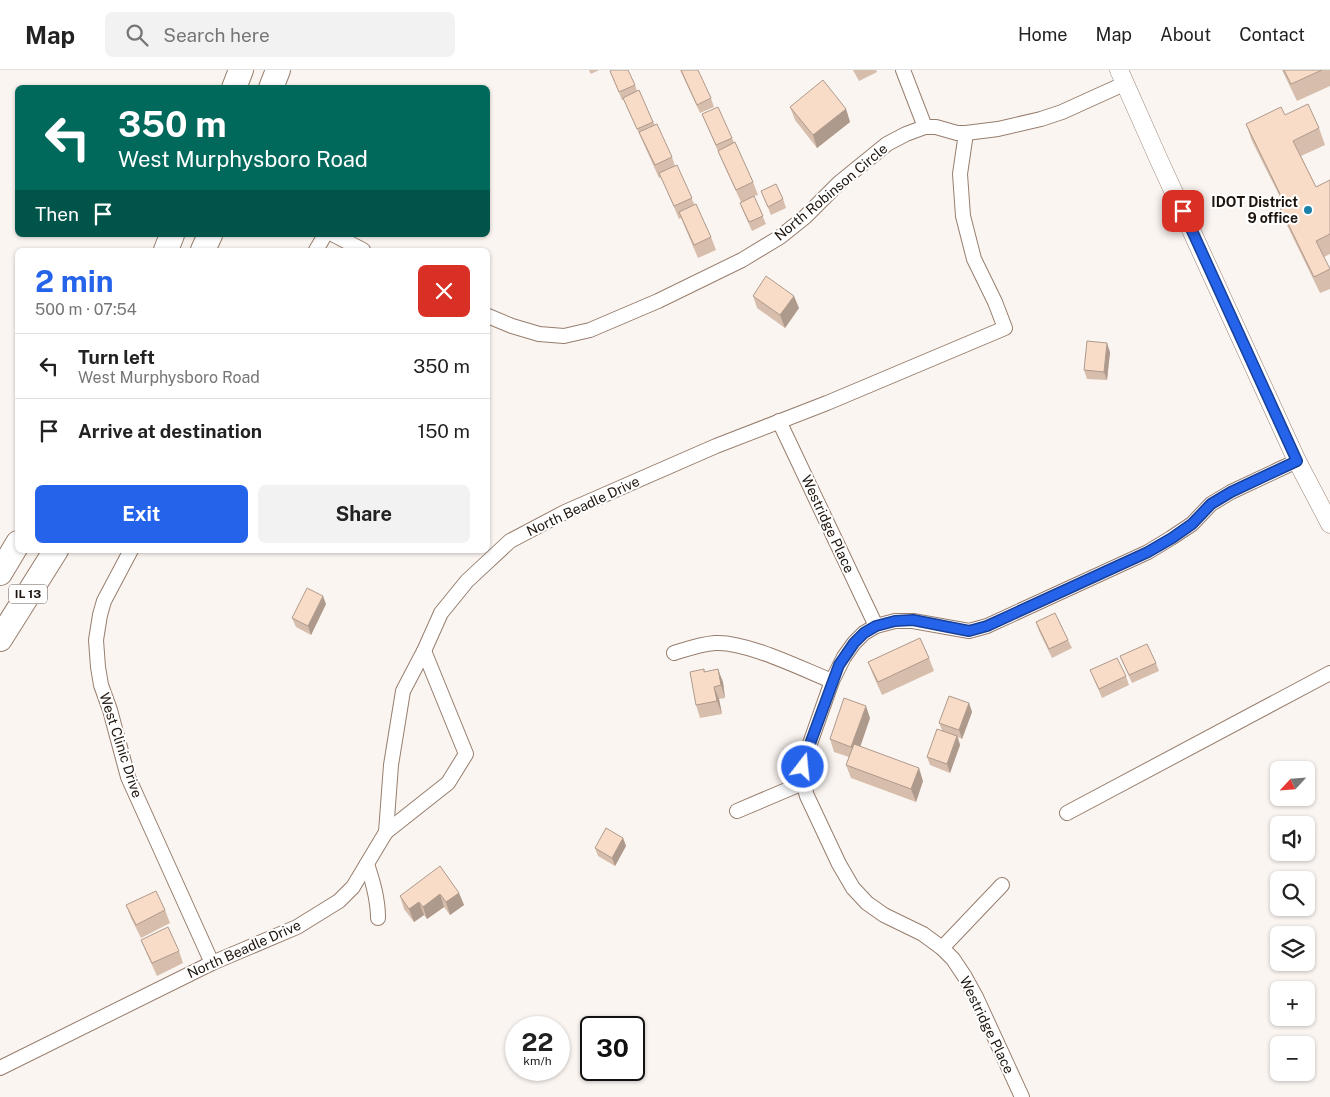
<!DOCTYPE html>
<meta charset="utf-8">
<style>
body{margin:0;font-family:"Public Sans",sans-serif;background:#f2f2f2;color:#222;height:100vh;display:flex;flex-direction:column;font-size:19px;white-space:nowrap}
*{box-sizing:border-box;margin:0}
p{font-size:16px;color:#767676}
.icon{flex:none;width:28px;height:28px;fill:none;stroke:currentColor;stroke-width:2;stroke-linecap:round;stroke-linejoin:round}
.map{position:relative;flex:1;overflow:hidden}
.sheet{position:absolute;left:15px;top:178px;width:475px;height:305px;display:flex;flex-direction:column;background:#fff;border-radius:8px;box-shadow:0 1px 4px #0004}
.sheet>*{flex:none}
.top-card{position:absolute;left:15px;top:15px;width:475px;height:152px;border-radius:8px;box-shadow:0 1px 4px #0004;background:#00695c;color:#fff;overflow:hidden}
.needle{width:32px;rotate:244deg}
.tools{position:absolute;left:1270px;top:691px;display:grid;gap:10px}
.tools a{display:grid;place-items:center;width:45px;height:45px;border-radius:8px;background:#fff;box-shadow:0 1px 4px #0004;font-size:25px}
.speed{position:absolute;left:505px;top:946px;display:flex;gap:10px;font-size:25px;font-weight:700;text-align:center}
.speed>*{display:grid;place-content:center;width:65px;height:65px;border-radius:50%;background:#fff;box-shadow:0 1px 4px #0004;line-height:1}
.speed small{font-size:12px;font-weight:400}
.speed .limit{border:2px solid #111;border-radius:8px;background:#fff;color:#111}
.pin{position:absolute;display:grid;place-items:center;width:42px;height:42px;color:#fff;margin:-21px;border-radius:10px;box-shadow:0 2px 8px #0006}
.me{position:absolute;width:55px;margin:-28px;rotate:16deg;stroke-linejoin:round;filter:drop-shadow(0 0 4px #0008)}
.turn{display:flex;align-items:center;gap:18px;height:105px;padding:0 20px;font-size:22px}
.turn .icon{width:65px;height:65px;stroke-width:2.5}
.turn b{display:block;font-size:35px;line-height:42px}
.then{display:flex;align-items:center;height:48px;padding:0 20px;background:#0003;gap:10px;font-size:19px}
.round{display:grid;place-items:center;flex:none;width:52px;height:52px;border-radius:8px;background:#f2f2f2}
.summary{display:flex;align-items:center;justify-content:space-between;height:85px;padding:0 20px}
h1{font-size:30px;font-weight:700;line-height:38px;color:#2563eb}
.cta{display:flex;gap:10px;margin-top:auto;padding:10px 20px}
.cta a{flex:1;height:58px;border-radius:8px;background:#2563eb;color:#fff;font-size:20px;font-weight:700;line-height:58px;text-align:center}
.cta a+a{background:#f2f2f2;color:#222}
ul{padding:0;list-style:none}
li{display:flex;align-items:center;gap:15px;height:65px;padding:0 20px;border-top:1px solid #e0e0e0}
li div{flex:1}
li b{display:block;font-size:19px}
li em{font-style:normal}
header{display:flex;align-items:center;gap:30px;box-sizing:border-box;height:70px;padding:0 25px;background:#fff;border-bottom:1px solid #e0e0e0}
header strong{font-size:24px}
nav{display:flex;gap:28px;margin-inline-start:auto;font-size:18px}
.search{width:350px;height:45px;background:#f2f2f2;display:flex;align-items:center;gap:12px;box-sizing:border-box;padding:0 18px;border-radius:8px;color:#767676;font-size:19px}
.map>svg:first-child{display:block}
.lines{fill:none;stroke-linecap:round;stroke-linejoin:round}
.minor-casing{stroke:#977e6d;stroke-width:16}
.tertiary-casing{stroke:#977e6d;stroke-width:19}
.trunk-casing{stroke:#977e6d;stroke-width:26}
.minor{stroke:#fff;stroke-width:14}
.tertiary{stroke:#fff;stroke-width:18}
.trunk{stroke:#fff;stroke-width:24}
.wall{fill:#d6bdac}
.shaded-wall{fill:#ae9a8c}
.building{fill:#f9dcc8;stroke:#ae9a8c}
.route-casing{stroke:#184099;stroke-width:12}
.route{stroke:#2563eb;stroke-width:9}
.poi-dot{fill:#1b80aa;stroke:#fff;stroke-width:2}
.labels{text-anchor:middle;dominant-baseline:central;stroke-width:4;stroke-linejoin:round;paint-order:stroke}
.shield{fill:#fff;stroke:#615a56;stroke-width:1}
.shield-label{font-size:12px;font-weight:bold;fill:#1d140d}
.street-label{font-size:14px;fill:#1d140d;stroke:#fff}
.poi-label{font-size:14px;font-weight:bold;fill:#1d140d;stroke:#fff;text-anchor:end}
</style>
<header>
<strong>Map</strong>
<div class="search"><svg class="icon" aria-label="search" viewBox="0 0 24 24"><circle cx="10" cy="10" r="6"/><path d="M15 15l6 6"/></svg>Search here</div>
<nav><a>Home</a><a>Map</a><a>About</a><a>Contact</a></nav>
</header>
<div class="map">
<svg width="1330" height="1027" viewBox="0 0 1330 1027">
<rect width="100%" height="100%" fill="#fbf5f1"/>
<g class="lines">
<defs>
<g id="minor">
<polyline points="903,0 925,57"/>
<polyline points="334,165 363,180"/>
<polyline points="316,180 325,165"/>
<polyline points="488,246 512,256 539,264 564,266 590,260 658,231 742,190 780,167 805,147 839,113 887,74 906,64 925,57 936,57 957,63 966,63 998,59 1041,49 1062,42 1126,13"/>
<polyline points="779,351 876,556"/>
<polyline points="131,480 104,531 100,545 96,570 98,597 101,615 110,640 128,707 212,893"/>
<path d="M674,583C687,579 701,574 715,573C746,571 802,599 832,611"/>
<polyline points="737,741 803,713"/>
<polyline points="1067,743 1330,603"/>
<polyline points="386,762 448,713 466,684 424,581"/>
<path d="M367,794C373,812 378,829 378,848"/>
<polyline points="942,878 1002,815"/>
<polyline points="0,998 212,893 297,857 339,831 353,817 386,762 391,695 403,621 424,581 441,543 467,511 510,471 565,442 716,376 827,333 1005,258 995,232 974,189 963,146 960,104 966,63"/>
<polyline points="1022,1027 976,927 965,907 953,889 942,878 923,864 884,845 867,833 853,818 839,794 807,726 803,713 803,697 807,682 832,611 844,587 854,573 864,563 876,556 895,551 913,551 969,561 987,556 1148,482 1171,468 1192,454 1211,434 1231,422 1297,391"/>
</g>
<polyline id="tertiary" points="1119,0 1159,90 1297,391 1330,454"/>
<g id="trunk">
<polyline points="234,18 241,0"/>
<polyline points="271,18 278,0"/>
<polyline points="166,180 172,165"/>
<polyline points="203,180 210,165"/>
<polyline points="0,503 18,473"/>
<polyline points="0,569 56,480"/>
</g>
</defs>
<use href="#minor" class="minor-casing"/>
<use href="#tertiary" class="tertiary-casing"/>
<use href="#trunk" class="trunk-casing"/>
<use href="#minor" class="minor"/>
<use href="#tertiary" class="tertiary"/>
<use href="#trunk" class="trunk"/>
</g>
<g class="wall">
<polygon points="589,0 599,0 591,4"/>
<polygon points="680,0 711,28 714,37 700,43"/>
<polygon points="853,0 876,0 877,2 859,11"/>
<polygon points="1282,0 1330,0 1330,16 1297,31"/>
<polygon points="610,1 635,15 637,21 655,55 672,87 675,96 711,167 716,180 698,188 681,148 679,149 661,107 659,108 624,30 622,30"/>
<polygon points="790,37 846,39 850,52 817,78 795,50"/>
<polygon points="702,44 732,68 753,112 758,125 754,126 766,154 752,161 743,141 740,133 741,132 723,93"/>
<polygon points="1285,45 1319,58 1325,75 1301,86 1316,117 1330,110 1330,184 1324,187 1330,200 1330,219 1320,223 1284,149 1278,133 1282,131 1252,71 1246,54"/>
<polygon points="761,121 783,129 786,138 771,145"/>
<polygon points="753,226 799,238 785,258 757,238"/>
<polygon points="1110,282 1107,310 1087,309 1084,300"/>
<polygon points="326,534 311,565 296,557 292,548"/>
<polygon points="1036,552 1068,570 1072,578 1052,588 1039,561"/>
<polygon points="1120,586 1156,593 1159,601 1132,613"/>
<polygon points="929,588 934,601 882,625 873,605 868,592"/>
<polygon points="704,599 705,602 723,612 725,628 719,629 722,644 700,648 696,635"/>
<polygon points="1090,600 1126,606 1129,615 1102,628"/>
<polygon points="969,633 972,642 962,669 958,667 960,675 950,703 930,695 927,687 942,660 939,653"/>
<polygon points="870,648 860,677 923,711 916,732 851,708 846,695 849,687 834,682 830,669"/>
<polygon points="623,768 626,776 615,796 598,786 595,778"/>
<polygon points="459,823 464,835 450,845 444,837 427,849 424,845 414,852 404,839 400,826"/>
<polygon points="126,835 165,840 170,853 141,868 131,848"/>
<polygon points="141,870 179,881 183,893 157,906 146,882"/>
</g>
<g class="shaded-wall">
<polygon points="846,39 850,52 817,78 813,65"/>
<polygon points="794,226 799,238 785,258 780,245"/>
<polygon points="1107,273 1110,282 1107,310 1104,302"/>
<polygon points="323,526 326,534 311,565 308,556"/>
<polygon points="718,599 723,612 725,628 721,615"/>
<polygon points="714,617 719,629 722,644 717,631"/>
<polygon points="969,633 972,642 962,669 959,660"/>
<polygon points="866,636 870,648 856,689 851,677"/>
<polygon points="957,666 960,675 950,703 947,694"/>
<polygon points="919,698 923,711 916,732 911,719"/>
<polygon points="623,768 626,776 615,796 612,788"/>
<polygon points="459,823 464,835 450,845 446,832"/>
<polygon points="440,824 444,837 427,849 423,837"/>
<polygon points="419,832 424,845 414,852 409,839"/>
</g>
<g class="building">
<polygon points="612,0 628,0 635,15 619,22 610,1"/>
<polygon points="681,0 698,0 711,28 697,35"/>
<polygon points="1284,0 1322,0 1291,14"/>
<polygon points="823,10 846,39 813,65 790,37"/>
<polygon points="639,20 653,52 637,59 623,28"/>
<polygon points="1308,34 1319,58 1293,71 1316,117 1330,110 1330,164 1316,171 1330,199 1314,207 1278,133 1283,130 1246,54 1281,37 1285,45"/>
<polygon points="718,37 732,68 716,75 702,44"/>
<polygon points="657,54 672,87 655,95 639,62"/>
<polygon points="735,72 753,112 736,120 718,81"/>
<polygon points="677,95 692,128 674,136 659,103"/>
<polygon points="776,114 783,129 768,137 761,121"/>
<polygon points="754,126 763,146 749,152 740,133"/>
<polygon points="696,134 711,167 694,175 679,142"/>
<polygon points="766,206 794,226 780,245 753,226"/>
<polygon points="1087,271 1107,273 1104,302 1084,300"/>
<polygon points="307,518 323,526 308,556 292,548"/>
<polygon points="1055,543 1068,570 1049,579 1036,552"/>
<polygon points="920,568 929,588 878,612 868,592"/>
<polygon points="1147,574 1156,593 1129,605 1120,586"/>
<polygon points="1117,588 1126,606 1099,619 1090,600"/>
<polygon points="704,599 704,602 718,599 721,615 714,617 717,631 696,635 690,602"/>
<polygon points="949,626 969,633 959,660 939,653"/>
<polygon points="844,628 866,636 851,677 830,669"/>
<polygon points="937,659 957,666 947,694 927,687"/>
<polygon points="854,674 919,698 911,719 846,695"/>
<polygon points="606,758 623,768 612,788 595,778"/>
<polygon points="440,796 459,823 446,832 440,824 423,837 419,832 409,839 400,826"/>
<polygon points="156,821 165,840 136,855 126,835"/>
<polygon points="168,857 179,881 152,893 141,870"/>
</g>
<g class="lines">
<defs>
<polyline id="route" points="803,697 807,682 839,595 854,573 864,563 876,556 895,551 913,550 969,561 987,556 1148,482 1172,468 1192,454 1211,434 1231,422 1297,391 1183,141"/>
</defs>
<use href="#route" class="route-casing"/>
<use href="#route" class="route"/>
</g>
<circle class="poi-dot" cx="1308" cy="140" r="5"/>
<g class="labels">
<rect class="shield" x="9" y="514.5" width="38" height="19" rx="4"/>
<g class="shield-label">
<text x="28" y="524">IL 13</text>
</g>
<g class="street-label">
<text transform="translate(831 122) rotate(-40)">North Robinson Circle</text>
<text transform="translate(583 436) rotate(-25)">North Beadle Drive</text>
<text transform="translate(828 454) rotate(65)">Westridge Place</text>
<text transform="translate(121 675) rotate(72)">West Clinic Drive</text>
<text transform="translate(244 879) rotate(-24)">North Beadle Drive</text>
<text transform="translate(987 955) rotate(64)">Westridge Place</text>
</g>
<g class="poi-label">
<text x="1298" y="132">IDOT District<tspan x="1298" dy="16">9 office</tspan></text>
</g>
</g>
</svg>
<div class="tools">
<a><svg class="needle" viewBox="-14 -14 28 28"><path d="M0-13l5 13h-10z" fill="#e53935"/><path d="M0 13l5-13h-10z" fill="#767676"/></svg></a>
<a><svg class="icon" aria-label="sound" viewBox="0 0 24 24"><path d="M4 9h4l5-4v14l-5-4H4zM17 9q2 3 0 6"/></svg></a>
<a><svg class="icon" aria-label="search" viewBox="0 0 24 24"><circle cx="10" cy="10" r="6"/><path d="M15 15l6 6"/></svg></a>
<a><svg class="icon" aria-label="layers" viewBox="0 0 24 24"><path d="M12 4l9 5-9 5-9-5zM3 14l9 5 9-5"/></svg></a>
<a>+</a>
<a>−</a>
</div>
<div class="speed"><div>22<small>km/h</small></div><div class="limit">30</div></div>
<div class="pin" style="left:1183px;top:141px;background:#d93025"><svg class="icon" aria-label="arrive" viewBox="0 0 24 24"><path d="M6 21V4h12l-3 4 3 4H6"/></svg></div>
<svg class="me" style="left:803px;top:697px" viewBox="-20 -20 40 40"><circle r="17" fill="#2563eb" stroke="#fff" stroke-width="3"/><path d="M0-11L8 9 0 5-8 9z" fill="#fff"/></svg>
<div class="top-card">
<div class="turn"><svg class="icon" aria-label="left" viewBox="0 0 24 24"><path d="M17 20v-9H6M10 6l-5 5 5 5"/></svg><div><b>350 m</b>West Murphysboro Road</div></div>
<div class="then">Then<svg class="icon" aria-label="arrive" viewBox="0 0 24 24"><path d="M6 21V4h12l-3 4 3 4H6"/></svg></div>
</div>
<section class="sheet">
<div class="summary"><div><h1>2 min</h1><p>500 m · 07:54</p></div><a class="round" style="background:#d93025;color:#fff"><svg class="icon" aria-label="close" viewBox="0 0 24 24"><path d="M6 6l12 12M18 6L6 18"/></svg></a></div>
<ul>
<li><svg class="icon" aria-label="left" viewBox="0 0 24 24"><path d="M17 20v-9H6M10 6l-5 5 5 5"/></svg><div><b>Turn left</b><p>West Murphysboro Road</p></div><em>350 m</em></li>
<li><svg class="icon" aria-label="arrive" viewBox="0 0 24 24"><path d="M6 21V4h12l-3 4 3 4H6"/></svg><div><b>Arrive at destination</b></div><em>150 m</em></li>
</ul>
<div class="cta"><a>Exit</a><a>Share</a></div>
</section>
</div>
